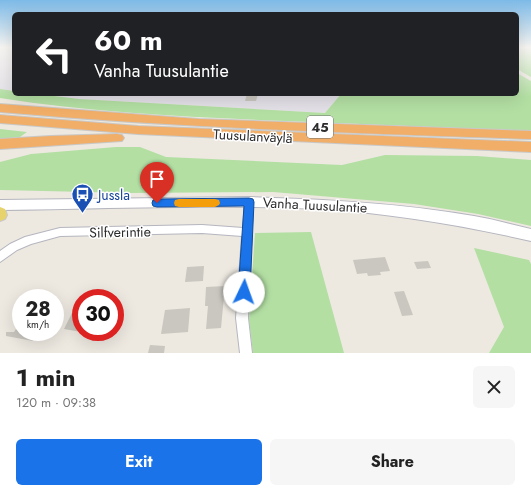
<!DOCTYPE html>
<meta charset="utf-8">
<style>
body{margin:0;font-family:Jost,sans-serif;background:#f6f6f6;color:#222;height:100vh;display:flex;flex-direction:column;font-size:15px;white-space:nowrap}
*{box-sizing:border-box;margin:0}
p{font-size:13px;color:#767676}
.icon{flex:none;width:22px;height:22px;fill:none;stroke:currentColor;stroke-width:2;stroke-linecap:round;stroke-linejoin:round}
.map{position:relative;height:353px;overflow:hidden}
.sheet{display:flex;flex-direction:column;background:#fff;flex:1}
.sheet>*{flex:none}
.top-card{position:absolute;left:12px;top:12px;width:507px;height:84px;border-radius:6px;box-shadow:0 4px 16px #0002;background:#202124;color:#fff;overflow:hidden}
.speed{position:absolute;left:12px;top:289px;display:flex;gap:8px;font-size:20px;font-weight:700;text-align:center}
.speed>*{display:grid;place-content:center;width:52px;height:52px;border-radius:50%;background:#fff;box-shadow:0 4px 16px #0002;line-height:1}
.speed small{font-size:10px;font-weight:400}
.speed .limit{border:6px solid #d22;background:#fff;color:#111}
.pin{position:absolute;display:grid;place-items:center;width:34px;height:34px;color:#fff;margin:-41px -17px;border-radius:50% 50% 50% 0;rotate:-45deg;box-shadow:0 0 4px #0007}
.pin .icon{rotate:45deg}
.me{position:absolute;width:44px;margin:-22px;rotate:3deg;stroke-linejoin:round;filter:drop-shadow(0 0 3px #0008)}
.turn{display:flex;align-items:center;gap:14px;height:84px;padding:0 16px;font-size:18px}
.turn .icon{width:52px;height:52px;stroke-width:2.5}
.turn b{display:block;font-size:28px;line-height:34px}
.round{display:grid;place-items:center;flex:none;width:42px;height:42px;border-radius:6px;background:#f6f6f6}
.headline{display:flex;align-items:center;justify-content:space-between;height:68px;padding:0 16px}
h1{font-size:24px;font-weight:700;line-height:30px}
.button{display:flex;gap:8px;margin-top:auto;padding:8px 16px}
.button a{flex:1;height:46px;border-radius:6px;background:#1a73e8;color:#fff;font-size:16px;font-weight:700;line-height:46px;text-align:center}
.button a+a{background:#f6f6f6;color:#222}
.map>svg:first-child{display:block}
.industrial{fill:#e3e1e7}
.green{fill:#b3dfa3}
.building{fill:#c9c7bf}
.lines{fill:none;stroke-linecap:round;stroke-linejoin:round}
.street-casing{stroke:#b5b6bf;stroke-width:2}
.secondary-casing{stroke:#b5b6bf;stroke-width:2}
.primary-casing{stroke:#c8c8c8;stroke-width:2}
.highway-casing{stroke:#c8c8c8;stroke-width:2}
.street{fill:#fff;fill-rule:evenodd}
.secondary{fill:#fff;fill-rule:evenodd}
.primary{fill:#e6d36e;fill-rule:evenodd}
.highway{fill:#f1ae68;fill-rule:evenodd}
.route{fill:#1a73e8;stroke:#114b97}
.slow{fill:#f59e0b}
.labels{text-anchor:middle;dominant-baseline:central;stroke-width:3;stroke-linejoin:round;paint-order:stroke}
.shield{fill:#fff;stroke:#6c6c6c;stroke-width:1}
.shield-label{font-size:13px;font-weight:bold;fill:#2d2d2d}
.street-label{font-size:14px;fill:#2d2d2d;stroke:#fff}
.transit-label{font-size:14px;fill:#164399;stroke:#fff;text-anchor:start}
</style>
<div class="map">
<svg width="531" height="353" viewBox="0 0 531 353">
<rect width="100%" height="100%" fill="#ede9e1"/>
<g class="industrial">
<polygon points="0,48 14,48 14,91 0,89"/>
<polygon points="38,94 341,94 325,113 79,99"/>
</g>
<g class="green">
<polygon points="517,48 531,48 531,77 517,69"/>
<path d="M517,73L531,81V131C449,128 368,124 286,121C190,117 95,113 0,98V89L14,91V94H38L79,99L325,113L341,94H517Z"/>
<polygon points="0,129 27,132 20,137 0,140"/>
<polygon points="116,147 140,147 166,157 342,165 385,155 477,156 531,160 531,226 478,214 414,204 273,192 130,193 0,190 0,162 31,154"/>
<polygon points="311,232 344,353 253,353 249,320 255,233"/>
<polygon points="474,248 529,260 531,264 531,353 489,353 504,327"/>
</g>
<g class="building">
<polygon points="247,94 258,94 256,101 245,101"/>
<polygon points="385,257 390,271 380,272 381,275 368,276 367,273 357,274 353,260"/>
<polygon points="428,261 431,268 417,269 414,262"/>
<polygon points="204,266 203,281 185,282 187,267"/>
<polygon points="225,286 221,328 206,329 208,306 205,306 206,287"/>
<polygon points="404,291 413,315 402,316 394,292"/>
<polygon points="190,308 188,332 161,334 165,310"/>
<polygon points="72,313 81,314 81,332 64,329"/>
<polygon points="21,321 21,332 38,332 33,341 6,336 6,332 14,332"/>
<polygon points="150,345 165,346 164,353 148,353"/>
</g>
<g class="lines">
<defs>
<polygon id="street" points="249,199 252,200 253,202 248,318 252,353 240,353 236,318 242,236 202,233 60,236 31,244 17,250 0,262 0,251 10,244 25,237 60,228 202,225 243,228 245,202 246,200"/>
<path id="secondary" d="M249,197C324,199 400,203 474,216C493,219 512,225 531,229V241C461,225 390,213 318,209C213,204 106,209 0,210V200Z"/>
<polygon id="primary" points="0,207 5,209 7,215 5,219 0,221"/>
<g id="highway">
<path d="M0,104L199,119L531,131V139C354,133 177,128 0,112Z"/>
<polygon points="0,115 138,126 531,142 531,152 138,134 0,123"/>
<polygon points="117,134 122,135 124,138 122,141 0,149 0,139 51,136"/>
</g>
</defs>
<use href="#street" class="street-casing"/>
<use href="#secondary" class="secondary-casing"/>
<use href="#primary" class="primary-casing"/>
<use href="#highway" class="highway-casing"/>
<use href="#street" class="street"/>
<use href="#secondary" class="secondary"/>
<use href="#primary" class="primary"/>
<use href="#highway" class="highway"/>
</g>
<linearGradient id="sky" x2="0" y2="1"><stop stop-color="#7dbae7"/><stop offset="0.49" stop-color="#f7f5f2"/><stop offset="1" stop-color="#f7f5f2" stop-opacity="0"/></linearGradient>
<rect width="531" height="97" fill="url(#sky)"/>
<polygon class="route" points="249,198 253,199 254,202 250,292 248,297 244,298 239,297 238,292 244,206 157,207 153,206 152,203 153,200 157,199"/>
<polygon class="slow" points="179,199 215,199 219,200 220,203 219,205 215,207 179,207 175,206 174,203 175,200"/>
<defs>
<symbol id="bus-pin" viewBox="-11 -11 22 30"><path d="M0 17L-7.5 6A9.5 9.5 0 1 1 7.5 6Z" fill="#1a4fb4" stroke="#fff"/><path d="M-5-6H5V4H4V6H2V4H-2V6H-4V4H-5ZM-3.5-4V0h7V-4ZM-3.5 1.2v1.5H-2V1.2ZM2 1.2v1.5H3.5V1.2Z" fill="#fff"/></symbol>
</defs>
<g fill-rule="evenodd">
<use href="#bus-pin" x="70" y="182" width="25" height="34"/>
</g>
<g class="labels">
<rect class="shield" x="307" y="116" width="26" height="22" rx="3"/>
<g class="shield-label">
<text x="320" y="127">45</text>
</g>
<g class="street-label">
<text transform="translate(253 136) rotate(3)">Tuusulanväylä</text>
<text transform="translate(315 205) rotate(3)">Vanha Tuusulantie</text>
<text transform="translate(120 232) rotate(-1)">Silfverintie</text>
</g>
<g class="transit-label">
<text x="98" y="195">Jussla</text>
</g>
</g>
</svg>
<div class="speed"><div>28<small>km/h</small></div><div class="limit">30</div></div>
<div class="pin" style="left:157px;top:203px;background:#d93025"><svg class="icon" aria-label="arrive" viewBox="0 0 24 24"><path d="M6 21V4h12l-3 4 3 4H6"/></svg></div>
<svg class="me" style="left:244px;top:292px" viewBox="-20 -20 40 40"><circle r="19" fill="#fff"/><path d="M0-13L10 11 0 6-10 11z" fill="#1a73e8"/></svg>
<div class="top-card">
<div class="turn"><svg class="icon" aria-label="left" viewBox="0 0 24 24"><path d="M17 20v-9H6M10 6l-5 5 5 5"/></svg><div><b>60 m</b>Vanha Tuusulantie</div></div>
</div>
</div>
<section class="sheet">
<div class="headline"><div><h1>1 min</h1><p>120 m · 09:38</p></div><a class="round"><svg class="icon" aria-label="close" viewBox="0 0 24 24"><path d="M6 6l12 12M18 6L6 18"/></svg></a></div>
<div class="button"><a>Exit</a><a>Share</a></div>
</section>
